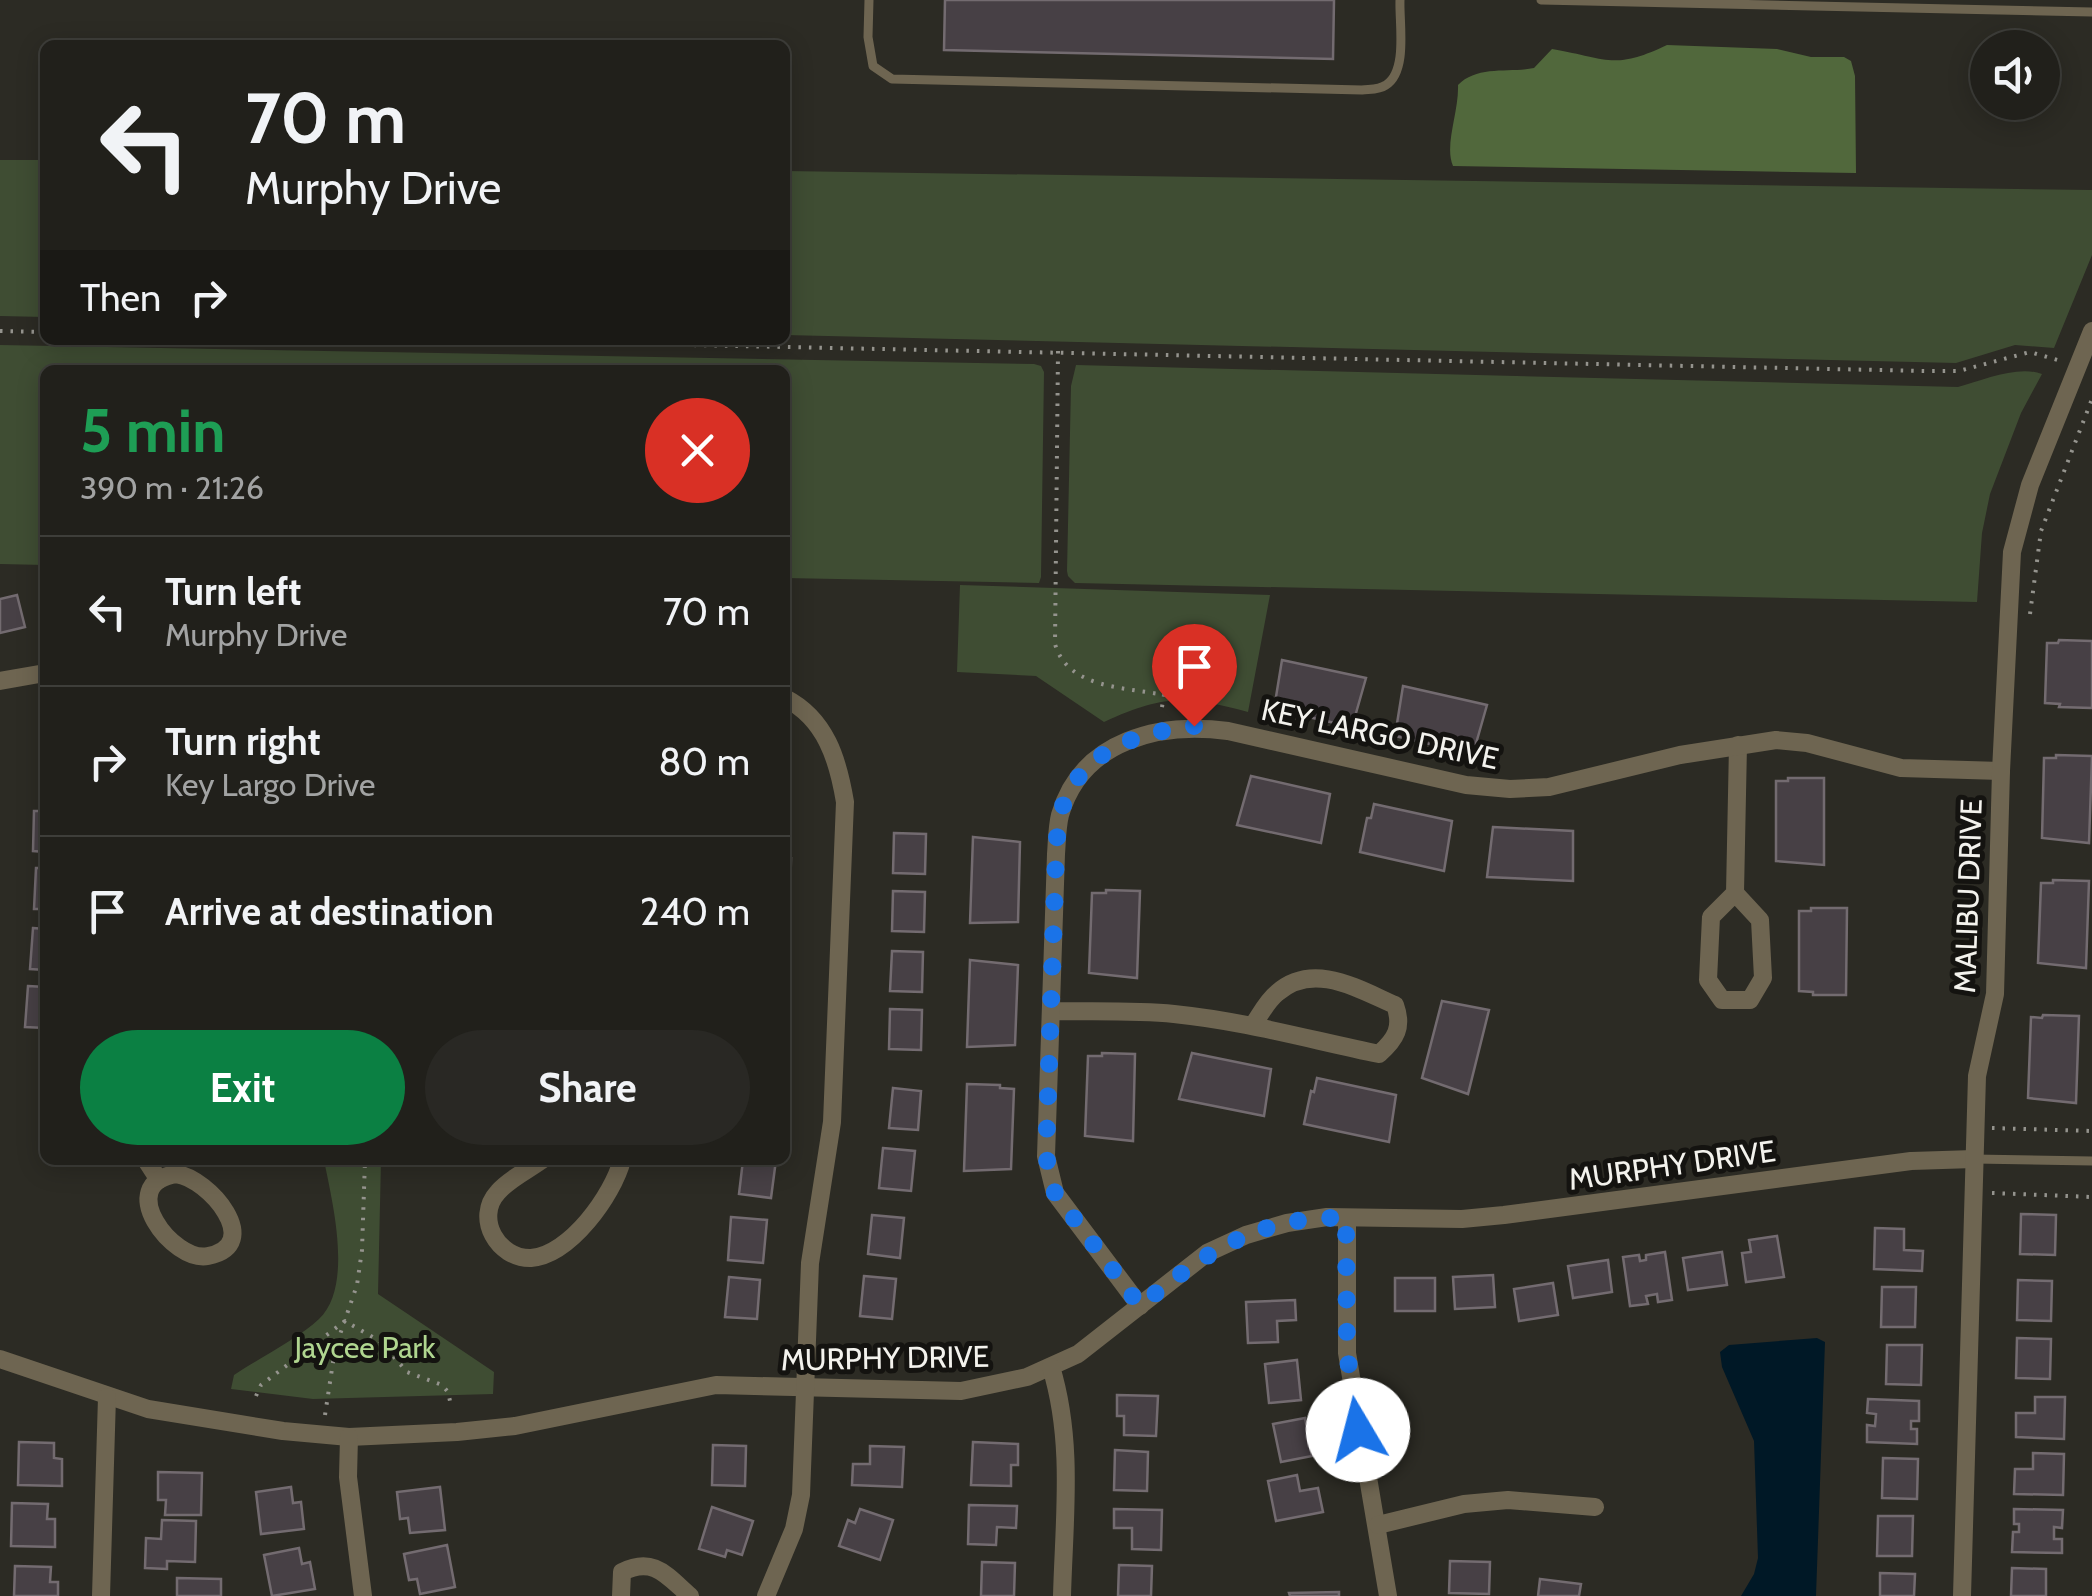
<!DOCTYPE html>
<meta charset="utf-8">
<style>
body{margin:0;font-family:Cabin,sans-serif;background:#292824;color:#f1f3f6;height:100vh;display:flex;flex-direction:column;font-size:38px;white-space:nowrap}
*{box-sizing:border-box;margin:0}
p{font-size:32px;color:#a2a3a3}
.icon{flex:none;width:55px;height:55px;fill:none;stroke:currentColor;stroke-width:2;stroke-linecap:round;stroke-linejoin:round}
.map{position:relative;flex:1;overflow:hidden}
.panel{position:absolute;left:40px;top:365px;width:750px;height:800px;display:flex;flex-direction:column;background:#21201b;border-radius:15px;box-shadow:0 5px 25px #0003,0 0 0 2px #3e3e3a}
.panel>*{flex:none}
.banner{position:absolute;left:40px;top:40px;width:750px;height:305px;border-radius:15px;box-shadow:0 5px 25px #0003,0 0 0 2px #3e3e3a;background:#21201b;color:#f1f3f6;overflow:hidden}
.buttons{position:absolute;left:1970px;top:30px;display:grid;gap:20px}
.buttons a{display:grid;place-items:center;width:90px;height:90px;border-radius:50%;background:#21201b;box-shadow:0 5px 25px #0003,0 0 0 2px #3e3e3a;font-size:50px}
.pin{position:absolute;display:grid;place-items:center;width:85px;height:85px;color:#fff;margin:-102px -42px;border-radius:50% 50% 50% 0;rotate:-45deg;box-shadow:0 0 10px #0007}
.pin .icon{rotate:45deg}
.me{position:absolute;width:110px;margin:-55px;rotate:352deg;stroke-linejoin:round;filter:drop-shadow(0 0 8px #0008)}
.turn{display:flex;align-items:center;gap:35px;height:210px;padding:0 40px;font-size:45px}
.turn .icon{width:130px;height:130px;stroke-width:2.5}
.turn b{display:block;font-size:70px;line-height:85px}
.then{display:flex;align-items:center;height:95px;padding:0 40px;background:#0003;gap:20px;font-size:38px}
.round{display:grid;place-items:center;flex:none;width:105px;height:105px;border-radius:52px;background:#292824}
.head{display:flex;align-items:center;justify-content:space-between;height:170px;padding:0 40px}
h1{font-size:60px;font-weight:700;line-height:75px;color:#1e9e55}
.primary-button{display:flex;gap:20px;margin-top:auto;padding:20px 40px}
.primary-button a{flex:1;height:115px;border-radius:60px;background:#0b8043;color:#fff;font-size:40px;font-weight:700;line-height:115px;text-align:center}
.primary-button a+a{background:#292824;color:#f1f3f6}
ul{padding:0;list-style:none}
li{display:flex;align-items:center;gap:30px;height:150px;padding:0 40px;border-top:2px solid #3e3e3a}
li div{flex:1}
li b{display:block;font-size:38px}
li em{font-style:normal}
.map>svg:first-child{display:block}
.green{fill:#3f4d33}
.forest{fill:#51683c}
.water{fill:#001826}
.building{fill:#474045;stroke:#736b70;stroke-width:2.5}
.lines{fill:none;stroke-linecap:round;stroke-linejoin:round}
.path{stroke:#95948e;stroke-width:4;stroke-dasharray:2.5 8;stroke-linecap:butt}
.service{stroke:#6e6551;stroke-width:9}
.minor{stroke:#6e6551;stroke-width:18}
.route{stroke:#1a73e8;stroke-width:18;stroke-dasharray:0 32.4}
.labels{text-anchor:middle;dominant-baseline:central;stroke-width:10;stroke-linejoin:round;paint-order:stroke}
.street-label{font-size:30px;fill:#f3f2ed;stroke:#141310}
.park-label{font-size:30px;fill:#b0d690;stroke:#141310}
</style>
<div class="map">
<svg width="2092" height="1596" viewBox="0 0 2092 1596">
<rect width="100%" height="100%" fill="#2c2b24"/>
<g class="green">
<polygon points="0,160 45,160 45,317 0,316"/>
<polygon points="785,171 2092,190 2092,255 2054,348 2015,345 1956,363 785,335"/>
<polygon points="0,345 1034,364 1041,366 1044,372 1041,577 1039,583 785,578 785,370 45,370 45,565 0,564"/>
<path d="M1076,365L1958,387C1983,380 2018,365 2042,374L2021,413L1990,494L1982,533L1977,602L1075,583L1068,576L1067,571L1071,386Z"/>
<path d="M960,585L1270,595L1248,712C1185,695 1163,695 1104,722L1036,676L957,672Z"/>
<path d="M324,1160H381L378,1294L494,1372L493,1394L313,1399L231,1389L234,1375C258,1359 299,1338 319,1319C354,1286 332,1201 324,1160Z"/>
</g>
<path class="forest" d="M1667,45L1777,49L1811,57H1844L1851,61L1855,76L1856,173L1453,166C1444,145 1459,112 1458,85C1477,65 1509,73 1534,68L1552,49C1606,58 1613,71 1667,45Z"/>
<polygon class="water" points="1817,1338 1825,1342 1816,1596 1741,1596 1754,1574 1758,1558 1754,1441 1722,1367 1720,1352 1729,1345"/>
<g class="building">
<polygon points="945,0 1334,0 1333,59 944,50"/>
<polygon points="17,595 25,627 0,633 0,599"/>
<polygon points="2059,640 2092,641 2092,708 2059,707 2060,704 2045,703 2047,643 2058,643"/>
<polygon points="1282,660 1366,678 1352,727 1274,709"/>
<polygon points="1403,686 1487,705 1473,754 1395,736"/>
<polygon points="2056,755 2092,756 2089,843 2042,838 2044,758 2056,758"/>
<polygon points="1251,776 1330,794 1321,843 1237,825"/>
<polygon points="1788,778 1824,778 1824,865 1776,861 1776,781 1788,781"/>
<polygon points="785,794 789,794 788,834 785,834"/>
<polygon points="1374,804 1452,821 1444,871 1360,852 1367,818 1371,818"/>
<polygon points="34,811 45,811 45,852 33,851"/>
<polygon points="1493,827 1573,831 1573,881 1487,877"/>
<polygon points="894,833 926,834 925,874 893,873"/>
<polygon points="973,837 1020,842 1018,922 970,923"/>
<polygon points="785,857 791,858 790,898 785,897"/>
<polygon points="36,868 45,868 45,909 34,909"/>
<polygon points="2053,880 2089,881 2086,968 2038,963 2041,883 2053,883"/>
<polygon points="1106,890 1140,891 1137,978 1089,973 1092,893 1106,893"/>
<polygon points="893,891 925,892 924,932 892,931"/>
<polygon points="1811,908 1847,908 1846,995 1813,995 1813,992 1799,991 1799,911 1811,911"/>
<polygon points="785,914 789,914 788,954 785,954"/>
<polygon points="33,928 45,929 45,970 30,969"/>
<polygon points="892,951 923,952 922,992 890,991"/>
<polygon points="970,960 1018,965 1015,1045 967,1047"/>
<polygon points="785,976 788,976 787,1016 785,1016"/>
<polygon points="28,986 45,987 45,1028 25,1027"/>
<polygon points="1442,1001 1489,1010 1468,1094 1422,1078"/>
<polygon points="890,1009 922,1010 921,1050 889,1049"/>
<polygon points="2043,1015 2079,1016 2076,1103 2028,1098 2031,1017 2042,1018"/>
<polygon points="1102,1053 1135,1054 1133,1141 1085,1136 1088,1056 1102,1056"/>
<polygon points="1192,1053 1271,1069 1264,1116 1179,1099"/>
<polygon points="1317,1078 1396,1095 1389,1142 1304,1124 1311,1091 1314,1092"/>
<polygon points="967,1084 1000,1085 1000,1088 1014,1089 1011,1169 964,1171"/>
<polygon points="893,1088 921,1091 918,1130 889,1128"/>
<polygon points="883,1148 915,1151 911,1191 879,1188"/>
<polygon points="743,1160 776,1160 771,1198 739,1194"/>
<polygon points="2021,1214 2056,1215 2055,1255 2020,1254"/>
<polygon points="872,1215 904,1218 900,1258 868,1254"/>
<polygon points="731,1217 767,1220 763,1263 728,1260"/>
<polygon points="1875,1228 1904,1229 1904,1250 1923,1251 1922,1271 1874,1269"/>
<polygon points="1777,1236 1784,1277 1746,1282 1742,1253 1751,1252 1749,1240"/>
<polygon points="1665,1252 1672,1300 1658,1302 1657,1294 1646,1296 1648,1304 1630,1306 1623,1257 1639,1255 1640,1261 1646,1260 1646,1255"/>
<polygon points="1722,1252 1727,1285 1688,1290 1683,1258"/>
<polygon points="1608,1260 1612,1292 1573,1298 1568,1266"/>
<polygon points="1493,1275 1495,1307 1455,1309 1453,1277"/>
<polygon points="864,1276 896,1279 892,1319 860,1316"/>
<polygon points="729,1277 760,1280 757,1319 725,1317"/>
<rect x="1395" y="1278" width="40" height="33"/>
<polygon points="2018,1280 2052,1281 2051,1321 2017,1320"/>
<polygon points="1553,1283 1558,1315 1519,1321 1514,1289"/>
<polygon points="1882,1287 1916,1287 1915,1327 1881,1327"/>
<polygon points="1295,1300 1296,1320 1277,1321 1278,1342 1248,1343 1246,1302"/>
<polygon points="2017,1338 2051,1339 2050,1379 2016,1378"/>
<polygon points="1887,1345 1922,1345 1921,1385 1886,1384"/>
<polygon points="1297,1360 1301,1400 1269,1403 1265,1364"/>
<polygon points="1117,1395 1158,1396 1156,1436 1124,1435 1124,1416 1117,1416"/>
<polygon points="2035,1397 2065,1397 2064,1439 2016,1437 2016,1413 2035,1413"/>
<polygon points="1868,1399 1919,1401 1919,1421 1911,1421 1911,1429 1917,1429 1917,1444 1867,1442 1867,1425 1875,1426 1876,1414 1867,1413"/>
<polygon points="1305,1418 1312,1456 1281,1462 1273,1424"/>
<polygon points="19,1442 54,1443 54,1458 62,1459 62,1486 18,1485"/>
<polygon points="973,1442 1018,1444 1018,1465 1011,1465 1011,1486 971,1485"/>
<polygon points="713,1445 746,1446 745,1486 712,1485"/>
<polygon points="870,1446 904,1447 902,1487 852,1485 853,1464 870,1464"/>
<polygon points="1115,1450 1148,1452 1147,1491 1114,1490"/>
<polygon points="2033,1453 2064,1454 2063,1495 2014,1494 2015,1469 2033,1469"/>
<polygon points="1883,1458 1918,1459 1917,1499 1882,1498"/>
<polygon points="158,1472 202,1473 201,1515 165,1515 166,1500 158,1500"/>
<polygon points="1297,1475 1300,1491 1318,1488 1323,1512 1276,1521 1268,1481"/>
<polygon points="291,1487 293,1503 301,1502 304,1529 261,1534 256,1492"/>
<polygon points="440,1487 445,1530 410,1533 408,1518 400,1519 397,1492"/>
<polygon points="12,1503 48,1504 47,1519 55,1519 55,1547 11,1546"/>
<polygon points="969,1505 1017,1506 1016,1528 997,1527 996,1545 968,1544"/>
<polygon points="712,1507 753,1521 742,1555 727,1550 725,1557 699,1549"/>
<polygon points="860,1509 893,1520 880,1560 839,1546 848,1520 855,1523"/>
<polygon points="1114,1509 1162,1510 1161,1550 1132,1549 1132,1528 1114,1528"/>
<polygon points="2014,1509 2063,1510 2062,1528 2054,1527 2054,1539 2062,1539 2062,1553 2012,1552 2013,1532 2019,1532 2019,1524 2014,1524"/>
<polygon points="1878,1516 1913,1516 1912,1556 1877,1556"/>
<polygon points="162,1520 196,1521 195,1562 167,1561 167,1569 145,1568 146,1538 161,1539"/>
<polygon points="447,1545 455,1587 420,1594 417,1579 409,1580 404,1554"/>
<polygon points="299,1548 302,1564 310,1562 315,1589 272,1596 264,1555"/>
<polygon points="1450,1561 1490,1562 1489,1594 1449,1593"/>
<polygon points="982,1562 1015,1563 1014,1596 981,1596"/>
<polygon points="1119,1565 1152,1566 1151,1596 1118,1596"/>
<polygon points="15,1566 51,1567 50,1582 58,1582 58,1596 14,1596"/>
<polygon points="2012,1568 2046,1569 2046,1596 2011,1596"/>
<polygon points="1880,1573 1915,1574 1914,1596 1880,1596"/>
<polygon points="177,1578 221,1579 221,1596 177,1596"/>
<polygon points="1540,1579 1581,1584 1579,1596 1538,1596"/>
<polygon points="1339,1592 1339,1596 1290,1596 1289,1593"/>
</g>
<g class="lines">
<g class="path">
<polyline points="0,331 45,332"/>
<polyline points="452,340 1926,371 1959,371 2030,352 2061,361"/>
<path d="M1058,351L1055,644C1068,689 1125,687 1164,695L1161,713"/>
<polyline points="2030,614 2041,531 2092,399"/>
<polyline points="1164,695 1169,660"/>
<polyline points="1992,1128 2092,1131"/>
<polyline points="1992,1193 2092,1197"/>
<polyline points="256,1396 261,1385 345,1321 381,1342 407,1372 442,1385 448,1392 450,1401"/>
<polyline points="325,1415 335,1349 357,1285 362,1250 365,1160"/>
</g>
<g class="service">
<path d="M869,0L868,37L873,66L892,79L1362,90C1370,89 1379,90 1386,85C1408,71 1399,23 1400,0"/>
<polyline points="1541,0 2092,12"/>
<polyline points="1974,1159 2092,1161"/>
</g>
<g class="minor">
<polyline points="0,681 45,673"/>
<polyline points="1735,893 1760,920 1763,978 1750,1000 1722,1000 1708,980 1711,917 1735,893 1738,745"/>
<path d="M1051,1011C1092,1012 1134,1010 1174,1014C1244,1021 1311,1040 1379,1054C1396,1039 1403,1027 1395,1005C1358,989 1313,961 1277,993C1267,1001 1260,1015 1253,1025"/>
<polyline points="146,1160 159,1180"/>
<path d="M542,1160C528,1170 509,1179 498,1192C474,1218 498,1259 531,1258C570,1255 613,1195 622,1160"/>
<path d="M176,1174C209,1178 265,1245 208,1256C173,1263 113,1184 176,1174Z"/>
<polyline points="1347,1218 1347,1353 1388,1596"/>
<path d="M1140,1306L1055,1193L1046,1156L1056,854C1057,841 1057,827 1060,815C1082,739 1161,722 1228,731L1466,785L1510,789L1549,787L1680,755L1776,740L1807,743L1901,768L2001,771"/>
<polyline points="0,1359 148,1409 283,1431 349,1437 457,1432 515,1426 716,1385 961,1391 1027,1377 1078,1354 1207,1253 1246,1235 1287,1223 1327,1217 1462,1219 1504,1215 1911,1161 1974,1159"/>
<path d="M1051,1367C1074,1442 1064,1519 1062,1596"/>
<polyline points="349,1437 348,1477 363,1596"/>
<polyline points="1378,1525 1464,1504 1508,1500 1595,1507"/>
<polyline points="101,1596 107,1397"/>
<path d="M621,1596L622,1572C654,1556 667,1576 690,1596"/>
<path d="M766,1596L794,1529L801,1495L810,1263L832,1122L845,802C838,760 826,719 785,698"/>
<polyline points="1962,1596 1977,1076 1995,994 2001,771 2012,552 2030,485 2092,331"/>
</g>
</g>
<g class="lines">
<path class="route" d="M1194,726C1135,733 1078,751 1060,815C1057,827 1057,842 1056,854L1046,1156L1055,1193L1140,1306C1204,1253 1259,1215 1346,1218L1347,1353L1358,1430"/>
</g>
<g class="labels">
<g class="street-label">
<text transform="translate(1380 734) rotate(12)">KEY LARGO DRIVE</text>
<text transform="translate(1968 896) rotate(-88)">MALIBU DRIVE</text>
<text transform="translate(1672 1165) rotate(-8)">MURPHY DRIVE</text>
<text transform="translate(885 1358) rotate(-1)">MURPHY DRIVE</text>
</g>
<g class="park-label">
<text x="365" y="1347">Jaycee Park</text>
</g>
</g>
</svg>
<div class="buttons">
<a><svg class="icon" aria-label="sound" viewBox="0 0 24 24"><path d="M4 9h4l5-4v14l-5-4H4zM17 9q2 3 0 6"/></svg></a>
</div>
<div class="pin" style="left:1194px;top:726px;background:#d93025"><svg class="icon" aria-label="arrive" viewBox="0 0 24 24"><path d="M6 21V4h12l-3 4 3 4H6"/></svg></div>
<svg class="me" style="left:1358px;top:1430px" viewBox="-20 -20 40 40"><circle r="19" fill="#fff"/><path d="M0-13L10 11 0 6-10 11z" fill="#1a73e8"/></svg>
<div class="banner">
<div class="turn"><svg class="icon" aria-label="left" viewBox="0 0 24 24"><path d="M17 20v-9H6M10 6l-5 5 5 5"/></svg><div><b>70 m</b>Murphy Drive</div></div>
<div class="then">Then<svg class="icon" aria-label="right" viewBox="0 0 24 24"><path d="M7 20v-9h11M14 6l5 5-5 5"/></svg></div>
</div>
<section class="panel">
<div class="head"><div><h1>5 min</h1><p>390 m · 21:26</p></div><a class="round" style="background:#d93025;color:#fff"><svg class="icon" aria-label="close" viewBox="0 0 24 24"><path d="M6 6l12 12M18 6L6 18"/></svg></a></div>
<ul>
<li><svg class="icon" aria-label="left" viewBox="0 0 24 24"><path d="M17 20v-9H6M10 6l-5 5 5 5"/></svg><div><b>Turn left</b><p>Murphy Drive</p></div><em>70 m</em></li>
<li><svg class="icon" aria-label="right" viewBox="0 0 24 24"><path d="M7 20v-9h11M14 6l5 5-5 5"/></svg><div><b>Turn right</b><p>Key Largo Drive</p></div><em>80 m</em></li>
<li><svg class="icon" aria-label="arrive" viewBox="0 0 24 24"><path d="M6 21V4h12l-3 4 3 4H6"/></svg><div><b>Arrive at destination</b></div><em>240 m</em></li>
</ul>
<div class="primary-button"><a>Exit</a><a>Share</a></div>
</section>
</div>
